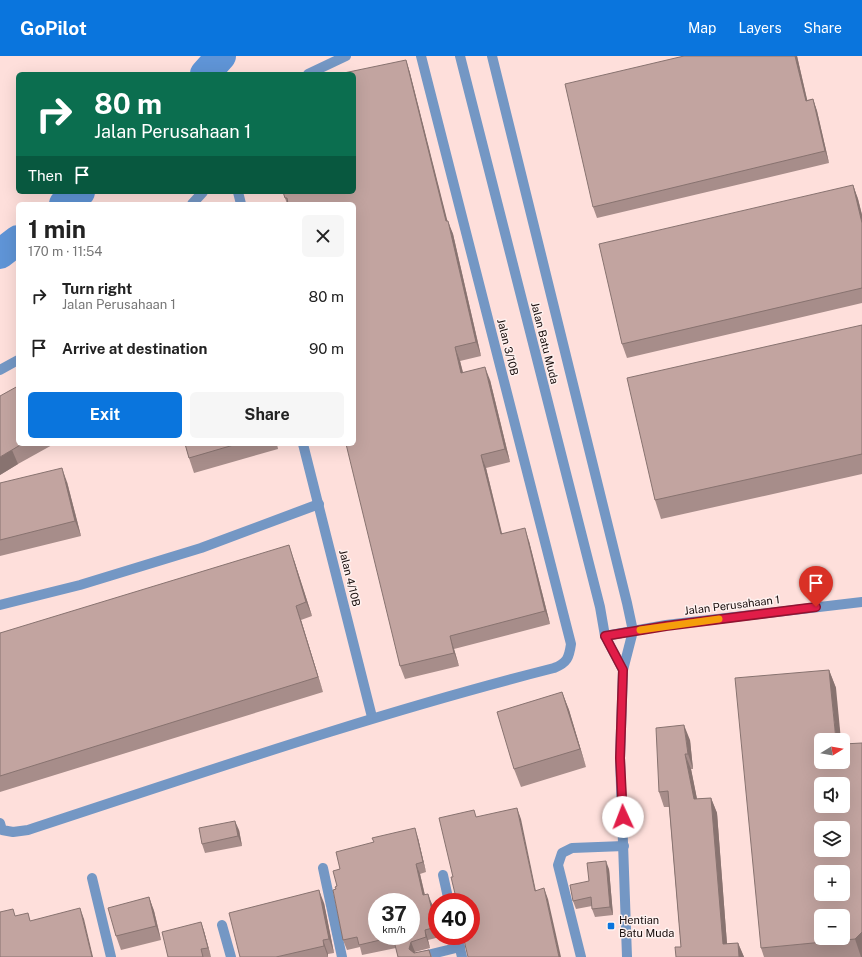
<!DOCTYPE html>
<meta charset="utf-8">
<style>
body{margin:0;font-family:"Public Sans",sans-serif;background:#f6f6f6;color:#222;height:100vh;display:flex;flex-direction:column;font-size:15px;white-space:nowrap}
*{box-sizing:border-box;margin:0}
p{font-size:13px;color:#767676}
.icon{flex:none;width:22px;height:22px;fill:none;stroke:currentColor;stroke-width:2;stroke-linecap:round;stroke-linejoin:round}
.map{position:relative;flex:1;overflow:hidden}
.panel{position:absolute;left:16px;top:146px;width:340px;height:244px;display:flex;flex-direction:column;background:#fff;border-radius:6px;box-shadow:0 4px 16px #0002}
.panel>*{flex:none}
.banner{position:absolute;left:16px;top:16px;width:340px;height:122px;border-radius:6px;box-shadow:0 4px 16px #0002;background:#0b6e4f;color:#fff;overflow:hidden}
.needle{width:26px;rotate:79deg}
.fabs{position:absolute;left:814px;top:677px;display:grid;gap:8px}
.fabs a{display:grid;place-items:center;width:36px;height:36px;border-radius:6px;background:#fff;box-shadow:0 4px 16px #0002;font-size:20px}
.speed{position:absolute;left:368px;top:837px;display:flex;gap:8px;font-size:20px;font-weight:700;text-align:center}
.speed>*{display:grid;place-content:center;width:52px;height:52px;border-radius:50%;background:#fff;box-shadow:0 4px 16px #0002;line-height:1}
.speed small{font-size:10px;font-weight:400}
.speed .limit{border:6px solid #d22;background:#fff;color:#111}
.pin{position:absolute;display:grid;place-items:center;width:34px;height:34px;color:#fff;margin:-41px -17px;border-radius:50% 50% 50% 0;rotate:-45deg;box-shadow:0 0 4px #0007}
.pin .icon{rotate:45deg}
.me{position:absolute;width:44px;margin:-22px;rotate:358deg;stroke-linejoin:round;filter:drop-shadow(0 0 3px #0008)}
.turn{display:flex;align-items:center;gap:14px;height:84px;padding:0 12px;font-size:18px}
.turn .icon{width:52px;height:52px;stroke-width:2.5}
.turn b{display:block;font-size:28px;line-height:34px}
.then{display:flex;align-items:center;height:38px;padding:0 12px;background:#0003;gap:8px;font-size:15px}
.round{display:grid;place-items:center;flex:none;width:42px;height:42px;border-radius:6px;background:#f6f6f6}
.head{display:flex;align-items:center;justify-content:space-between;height:68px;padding:0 12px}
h1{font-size:24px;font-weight:700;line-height:30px}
.cta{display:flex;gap:8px;margin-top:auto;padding:8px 12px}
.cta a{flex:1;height:46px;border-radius:6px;background:#0a75dd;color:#fff;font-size:16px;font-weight:700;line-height:46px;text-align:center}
.cta a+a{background:#f6f6f6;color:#222}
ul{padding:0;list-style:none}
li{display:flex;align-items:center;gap:12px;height:52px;padding:0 12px}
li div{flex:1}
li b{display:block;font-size:15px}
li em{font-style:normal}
header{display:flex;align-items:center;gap:24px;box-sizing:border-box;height:56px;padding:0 20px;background:#0a75dd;color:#fff}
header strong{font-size:19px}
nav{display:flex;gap:22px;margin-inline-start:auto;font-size:14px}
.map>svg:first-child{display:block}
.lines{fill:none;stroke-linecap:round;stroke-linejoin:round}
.river{stroke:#5f94d6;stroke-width:30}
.minor{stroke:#7497c4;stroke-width:10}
.wall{fill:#a78d8a}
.shaded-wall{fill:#887370}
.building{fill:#c2a4a0;stroke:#887370;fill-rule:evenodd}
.route-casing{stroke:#92132f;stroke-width:10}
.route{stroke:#e11d48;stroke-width:7}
.slow{stroke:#f59e0b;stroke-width:7}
.poi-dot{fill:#0a75dd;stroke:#fef1ef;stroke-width:1.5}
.labels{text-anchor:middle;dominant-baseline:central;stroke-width:3;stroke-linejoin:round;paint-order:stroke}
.street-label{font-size:11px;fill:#170c0b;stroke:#fef1ef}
.poi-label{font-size:11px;fill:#170c0b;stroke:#fef1ef;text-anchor:start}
</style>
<header>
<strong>GoPilot</strong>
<nav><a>Map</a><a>Layers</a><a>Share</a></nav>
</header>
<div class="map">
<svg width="862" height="901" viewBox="0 0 862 901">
<rect width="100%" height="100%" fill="#fedfdb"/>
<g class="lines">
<g class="river">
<polyline points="205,18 221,0"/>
<polyline points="64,148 80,136"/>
<polyline points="0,198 18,184"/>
</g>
<g class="minor">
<polyline points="460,0 600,551 605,580 623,614"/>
<polyline points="492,0 627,547 633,575 623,614 620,702 627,901"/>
<polyline points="308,18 346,0"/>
<polyline points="238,136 241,148"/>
<polyline points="192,148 203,136"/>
<polyline points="0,314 18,304"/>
<polyline points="303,388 372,661"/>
<polyline points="0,549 80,529 201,492 319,448"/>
<polyline points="605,580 666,569 862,546"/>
<path d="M0,767L2,774L13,776L28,774C202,717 376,657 554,612C567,607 569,602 571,588L421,0"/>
<polyline points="323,812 342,901"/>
<polyline points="443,819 449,846"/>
<polyline points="92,822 111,901"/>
<polyline points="222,869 231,901"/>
<polyline points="457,880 462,901"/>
<polyline points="419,901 460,891"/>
<polyline points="581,901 558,809 562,797 572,792 624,790"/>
</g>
</g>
<g class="wall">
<polygon points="684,0 797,0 807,44 813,43 817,55 829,107 597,162 593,151"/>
<polygon points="406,4 410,17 447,165 453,178 481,300 460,305 463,316 490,324 510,406 486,412 502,477 529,485 550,568 454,593 459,610 405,623 400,610 354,148 287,148 285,142 354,136"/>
<polygon points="853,129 858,143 862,159 862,247 627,302 622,288"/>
<polygon points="862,269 862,418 661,463 655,444"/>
<polygon points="18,330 18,388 54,388 18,408 0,419"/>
<polygon points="185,388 277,388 278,393 194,417 189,402"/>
<polygon points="67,426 81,480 0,500 0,427"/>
<polygon points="294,504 312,560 301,564 323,636 0,736 0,577"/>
<polygon points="829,614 836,632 821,706 862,901 764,901 761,892"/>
<polygon points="562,636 569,654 586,711 521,731 514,713"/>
<polygon points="690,684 693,713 691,713 697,743 711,742 717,757 727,888 738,887 744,901 676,901 681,891 669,751 664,751 659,736"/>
<polygon points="239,774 242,790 205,797 202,788"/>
<polygon points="418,782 426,816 420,818 425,839 432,848 437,870 437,880 439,880 440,881 428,884 430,892 415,896 415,897 429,894 432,901 398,901 396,892 362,899 360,891 347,894 343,884 336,833 340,813"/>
<polygon points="609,813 613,859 595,861 592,853 592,850 576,853 573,845 589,825"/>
<polygon points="149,841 154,855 161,884 121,894 116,880"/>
<polygon points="324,847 334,897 328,898 328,901 240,901"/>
<polygon points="201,866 204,875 211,901 168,901"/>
</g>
<g class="shaded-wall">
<polygon points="795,0 797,0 810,56 806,45"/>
<polygon points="406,4 410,17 451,179 446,165"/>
<polygon points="813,43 817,55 829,107 825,95"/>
<polygon points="853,129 858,143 862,159 862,167"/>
<polygon points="448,165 453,178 481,300 476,286"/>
<polygon points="455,291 460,305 466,330 461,317"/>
<polygon points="485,311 490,324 510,406 505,393"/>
<polygon points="12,394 18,408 0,419 0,401"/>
<polygon points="481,399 486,412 505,491 501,478"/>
<polygon points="62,412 67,426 81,480 75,465"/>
<polygon points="525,472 529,485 550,568 545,555"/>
<polygon points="289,489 294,504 312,560 306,546"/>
<polygon points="296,550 301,564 323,636 318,621"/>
<polygon points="450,580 454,593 459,610 454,597"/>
<polygon points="829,614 836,632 841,684 836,684"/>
<polygon points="562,636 569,654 586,711 580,693"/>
<polygon points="684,669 690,684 693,713 688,698"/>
<polygon points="685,698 691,713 700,758 694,743"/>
<polygon points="711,742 717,757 728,901 723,888"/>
<polygon points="517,752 521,763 538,845 535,835"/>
<polygon points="235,765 239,774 242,790 238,780"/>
<polygon points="415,772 418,782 426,816 423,806"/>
<polygon points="606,805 609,813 613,859 610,851"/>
<polygon points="416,808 420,818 427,849 423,839"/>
<polygon points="544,832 548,843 561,901 559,901"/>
<polygon points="319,834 324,847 334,897 329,883"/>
<polygon points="428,838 432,848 437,870 437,874"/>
<polygon points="149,841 154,855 161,884 156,870"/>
<polygon points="80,852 84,863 93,901 92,901"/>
<polygon points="201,866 204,875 211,901 208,892"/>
<polygon points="425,874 428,884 430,892 426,881"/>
<polygon points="862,876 862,901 861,901 855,883"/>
<polygon points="323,884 328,898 328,901 324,890"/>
<polygon points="411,886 415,896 413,901 409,893"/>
<polygon points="738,887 744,901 739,901"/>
</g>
<g class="building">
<polygon points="684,0 795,0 806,45 813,43 825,95 593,151 565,28"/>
<polygon points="406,4 446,165 448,165 476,286 455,291 461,317 485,311 505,393 481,399 501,478 525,472 545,555 450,580 454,597 400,610 346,388 354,388 354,148 288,148 287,142 285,142 283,136 354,136 354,18 339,18"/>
<polygon points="853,129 862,167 862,232 622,288 599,188"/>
<polygon points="862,269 862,398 655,444 627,322"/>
<polygon points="18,330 18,388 22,388 0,401 0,340"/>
<polygon points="185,388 237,388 189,402"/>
<polygon points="62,412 75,465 0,484 0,427"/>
<polygon points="289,489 306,546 296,550 318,621 0,720 0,577"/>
<path d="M829,614L836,684H821V706H843V688L862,687V876L855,883L761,892L735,622ZM821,728H843V750H821ZM821,772H843V794H821ZM821,816H843V838H821ZM821,860H843V882H821Z"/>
<polygon points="562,636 580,693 514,713 497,656"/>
<polygon points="684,669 688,698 685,698 694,743 711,742 723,888 738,887 739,901 676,901 675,891 681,891 668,735 659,736 656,672"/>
<polygon points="517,752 535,835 544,832 559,901 468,901 463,880 471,880 471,846 457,846 451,821 453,821 439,762 474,754 476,761"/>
<polygon points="235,765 238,780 202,788 199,772"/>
<path d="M415,772L423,806L416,808L423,839L428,838L436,871L425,874L426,881L411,886L409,893L414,897L429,894L431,901H398L393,881L359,889L357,881L343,884L333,834L336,833L335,831L337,830L333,815L340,813L336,796L374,786L372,782ZM377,846H411V880H377Z"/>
<polygon points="606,805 610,851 592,853 591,841 573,845 570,829 589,825 587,807"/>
<polygon points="319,834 329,883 323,884 324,890 276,901 240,901 229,857"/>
<polygon points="149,841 156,870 116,880 108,852"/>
<polygon points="80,852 92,901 0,901 0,856 13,853 15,860 28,857 30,865"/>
<polygon points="201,866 208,892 201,893 203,901 168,901 162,876"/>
</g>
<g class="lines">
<defs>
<polyline id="route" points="623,761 620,702 623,614 605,580 666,570 816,551"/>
</defs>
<use href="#route" class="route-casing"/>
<use href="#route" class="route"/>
<polyline class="slow" points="640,574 719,563"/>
</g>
<rect class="poi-dot" x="607" y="866" width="8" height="8" rx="2"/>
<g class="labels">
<g class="street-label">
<text transform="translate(545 287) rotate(76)">Jalan Batu Muda</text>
<text transform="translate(508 291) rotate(76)">Jalan 3/10B</text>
<text transform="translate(350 522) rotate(76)">Jalan 4/10B</text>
<text transform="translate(732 549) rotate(-7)">Jalan Perusahaan 1</text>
</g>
<g class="poi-label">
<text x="619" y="864">Hentian<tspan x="619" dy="13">Batu Muda</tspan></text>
</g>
</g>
</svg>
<div class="fabs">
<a><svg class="needle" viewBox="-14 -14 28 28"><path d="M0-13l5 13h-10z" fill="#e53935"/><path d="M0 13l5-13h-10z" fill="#767676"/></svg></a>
<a><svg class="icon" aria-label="sound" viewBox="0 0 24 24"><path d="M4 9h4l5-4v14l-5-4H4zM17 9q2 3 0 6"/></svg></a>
<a><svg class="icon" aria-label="layers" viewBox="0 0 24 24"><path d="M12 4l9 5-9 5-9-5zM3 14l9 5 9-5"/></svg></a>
<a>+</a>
<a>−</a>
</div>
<div class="speed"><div>37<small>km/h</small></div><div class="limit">40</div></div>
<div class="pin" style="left:816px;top:551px;background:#d93025"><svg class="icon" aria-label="arrive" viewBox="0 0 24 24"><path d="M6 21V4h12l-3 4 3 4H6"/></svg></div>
<svg class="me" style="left:623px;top:761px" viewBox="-20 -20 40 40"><circle r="19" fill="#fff"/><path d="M0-13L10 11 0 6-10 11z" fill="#e11d48"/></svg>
<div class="banner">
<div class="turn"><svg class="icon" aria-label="right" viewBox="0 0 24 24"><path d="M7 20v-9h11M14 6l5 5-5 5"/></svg><div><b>80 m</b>Jalan Perusahaan 1</div></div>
<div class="then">Then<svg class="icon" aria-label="arrive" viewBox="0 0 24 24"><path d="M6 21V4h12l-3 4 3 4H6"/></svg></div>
</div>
<section class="panel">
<div class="head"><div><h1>1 min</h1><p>170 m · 11:54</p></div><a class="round"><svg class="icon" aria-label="close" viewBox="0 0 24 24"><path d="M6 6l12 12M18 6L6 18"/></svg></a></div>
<ul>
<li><svg class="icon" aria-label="right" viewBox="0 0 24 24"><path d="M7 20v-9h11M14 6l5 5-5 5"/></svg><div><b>Turn right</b><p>Jalan Perusahaan 1</p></div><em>80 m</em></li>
<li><svg class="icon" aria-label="arrive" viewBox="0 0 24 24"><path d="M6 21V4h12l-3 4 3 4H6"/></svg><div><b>Arrive at destination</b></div><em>90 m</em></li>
</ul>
<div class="cta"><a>Exit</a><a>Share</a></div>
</section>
</div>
